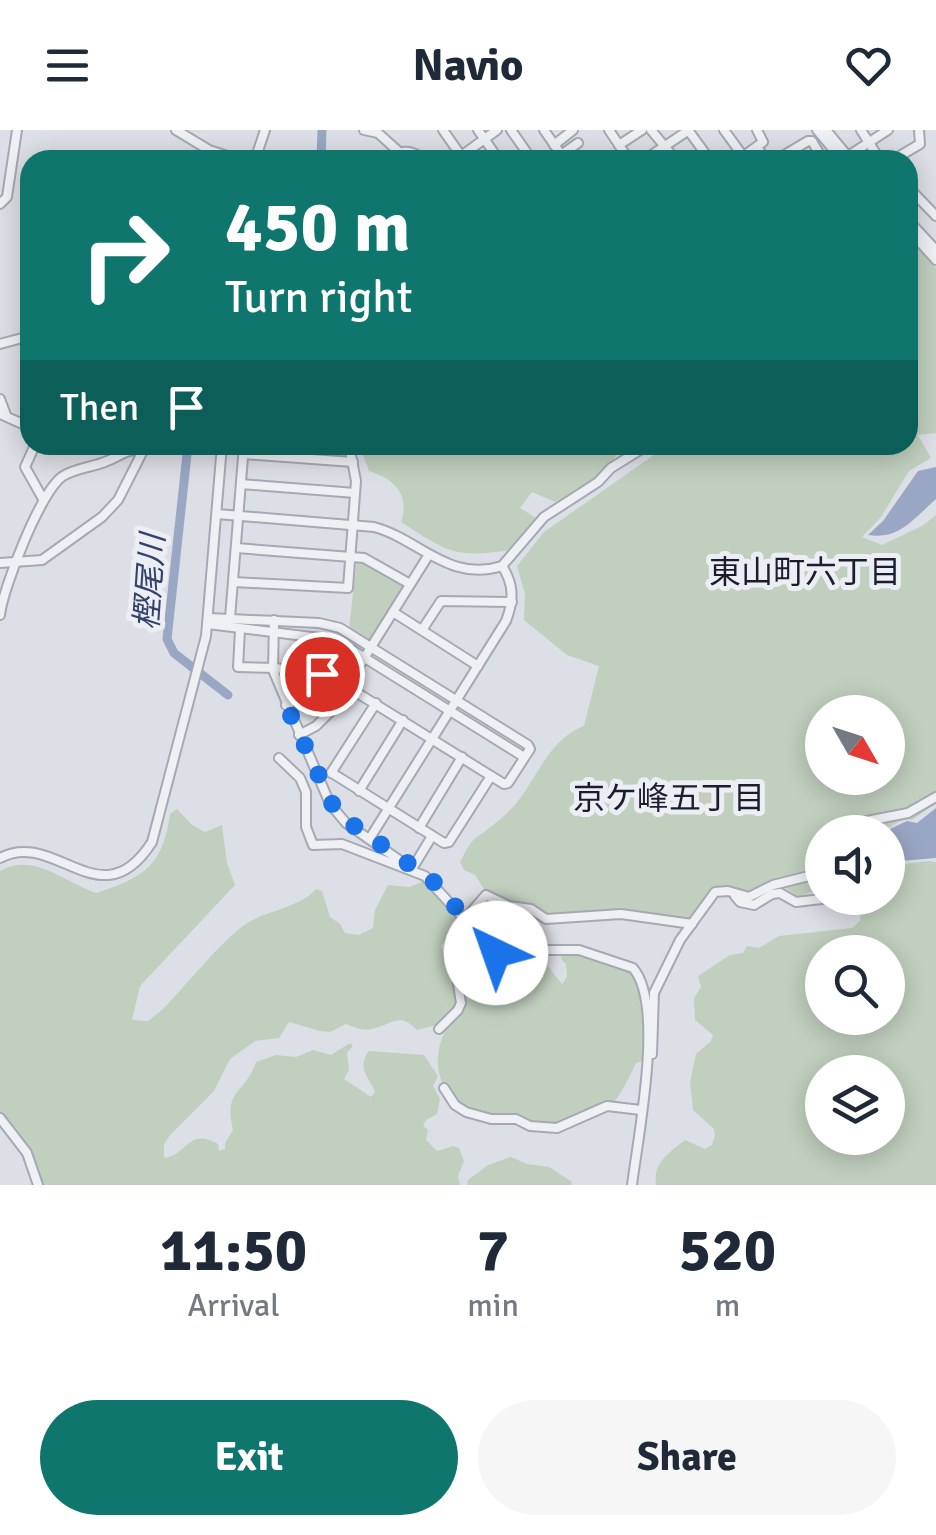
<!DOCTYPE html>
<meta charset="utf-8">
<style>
body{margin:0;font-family:Signika,"Noto Sans JP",sans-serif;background:#f6f6f7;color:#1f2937;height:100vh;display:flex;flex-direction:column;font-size:38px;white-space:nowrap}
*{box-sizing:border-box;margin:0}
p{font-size:32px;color:#747a83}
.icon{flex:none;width:55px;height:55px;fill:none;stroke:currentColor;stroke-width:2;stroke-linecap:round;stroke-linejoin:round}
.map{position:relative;height:1055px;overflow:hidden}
.sheet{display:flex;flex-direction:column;background:#fff;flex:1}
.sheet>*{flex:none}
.hud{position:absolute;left:20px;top:20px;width:898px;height:305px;border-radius:30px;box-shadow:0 5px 25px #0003;background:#0f766e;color:#fff;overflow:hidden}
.needle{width:65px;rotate:129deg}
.buttons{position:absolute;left:805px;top:565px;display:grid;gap:20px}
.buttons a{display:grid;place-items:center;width:100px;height:100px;border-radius:50%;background:#fff;box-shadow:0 5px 25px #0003;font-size:50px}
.pin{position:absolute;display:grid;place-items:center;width:85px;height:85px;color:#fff;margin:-42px;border:5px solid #fff;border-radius:50%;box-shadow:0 2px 10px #0007}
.me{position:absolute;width:110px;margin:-55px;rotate:318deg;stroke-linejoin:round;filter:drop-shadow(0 0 8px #0008)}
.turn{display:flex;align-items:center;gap:35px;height:210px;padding:0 40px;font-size:45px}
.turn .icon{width:130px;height:130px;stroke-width:2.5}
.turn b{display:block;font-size:70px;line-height:85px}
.then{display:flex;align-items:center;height:95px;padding:0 40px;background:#0003;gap:20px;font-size:38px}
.eta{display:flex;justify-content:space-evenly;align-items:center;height:170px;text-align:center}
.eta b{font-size:60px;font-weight:700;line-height:70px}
.primary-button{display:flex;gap:20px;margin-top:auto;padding:20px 40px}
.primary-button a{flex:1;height:115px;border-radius:60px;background:#0f766e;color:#fff;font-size:40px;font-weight:700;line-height:115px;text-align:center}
.primary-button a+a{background:#f6f6f7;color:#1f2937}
header{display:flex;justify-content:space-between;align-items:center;height:130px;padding:0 40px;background:#fff;font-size:45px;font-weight:700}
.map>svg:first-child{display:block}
.green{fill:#c0cfbe;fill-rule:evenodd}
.water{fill:#99a7c4}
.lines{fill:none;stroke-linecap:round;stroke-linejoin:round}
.river{stroke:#99a7c4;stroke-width:9}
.minor-casing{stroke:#a6a9b3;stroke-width:12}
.minor{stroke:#eff0f4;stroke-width:8}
.route{stroke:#1a73e8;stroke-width:18;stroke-dasharray:0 32.4}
.labels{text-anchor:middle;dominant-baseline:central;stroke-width:10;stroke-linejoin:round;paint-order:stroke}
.neighbourhood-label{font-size:32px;fill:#1a1d2c;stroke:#eceef4}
.water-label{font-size:32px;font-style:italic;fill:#34436d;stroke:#eceef4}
</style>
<header><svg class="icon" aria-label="menu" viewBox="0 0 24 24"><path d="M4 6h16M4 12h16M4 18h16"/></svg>Navio<svg class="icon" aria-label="heart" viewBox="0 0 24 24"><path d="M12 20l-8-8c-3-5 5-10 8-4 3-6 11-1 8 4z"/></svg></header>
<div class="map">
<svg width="936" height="1055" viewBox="0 0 936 1055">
<rect width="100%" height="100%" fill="#dddfe6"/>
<g class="green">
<path d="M908,108L936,138V303L918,305L931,328L909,341L881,387L862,407L882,415L922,396L936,385V673L912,690L904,688L881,702H822V765L812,762L798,766L776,752L749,767L723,758L692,791L682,794L648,783L548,788L486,762L475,745L464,740L460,732C464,725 470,711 477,707C491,697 507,685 518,671C539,644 550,609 584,596L599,536L567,525L524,490L525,464L517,436L544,402L668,315H908ZM822,582H888V648H822Z"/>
<path d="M359,315H633L635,318L629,323L626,320L617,322C611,346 576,360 555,372L532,362L520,378L536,388L512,420C455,428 449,423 401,392C410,365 395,349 369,341Z"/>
<polygon points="357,430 370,432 406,455 369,509 349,498"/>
<path d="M177,679L192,695L205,702L222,695L227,733L235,755L140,856L132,890L148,891L163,879C188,853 212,822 239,799C261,780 297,780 316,759L322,761L330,787L340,794L345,803L359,805L373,798L375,780L388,755L410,757L426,750L463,789L441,816L444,826L453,830L460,874L440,894L417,900C399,881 392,895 371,899C362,901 354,897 346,894L330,902L320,901L289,892L279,908L255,911L230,929L214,961L170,1005L164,1014V1028C188,1025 188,997 218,1014L219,1021L225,1019V1013L233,1000C223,958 245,965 256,932L276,925L296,927L313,920L331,925L350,913L353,916L347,923L349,940L344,949L371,967L375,962C369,946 356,939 369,921L424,925L438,946L433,956L440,969L437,984L426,990L423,996L428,1000L426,1010L437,1021L453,1016L459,1018L464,1031L458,1046L460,1055H42L32,1022L0,981V741C34,722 64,752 96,763C143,748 163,736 170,684Z"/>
<path d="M929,731L936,732V1055H656C653,1032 669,1023 685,1010L705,1019L712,1015L715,1006L714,999L693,980L690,952L696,924L711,911L713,905L695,890L694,868L701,857L698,846L730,825L743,823L747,816L759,818L779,806L852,798L860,791L861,774L855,768H888V736ZM888,822V888H822V822ZM888,942V1008H822V942Z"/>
<path d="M521,818L540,826L562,854L567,847L566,834L561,829L563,821H579L635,845L646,881L644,930L636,933C633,940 619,969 613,972C607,976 578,989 571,990C522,1000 418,987 441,911C446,896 455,891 461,879C464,872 465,864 468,857C479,830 495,827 521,818Z"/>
<polygon points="511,1027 527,1034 549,1037 572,1052 571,1055 467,1055 468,1050 488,1035"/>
</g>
<g class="water">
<path d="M936,337V369C914,388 900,410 868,405L883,391L918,341Z"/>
<polygon points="936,678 936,728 888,732 888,702 884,702 907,691 917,693"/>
</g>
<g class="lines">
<g class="river">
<polyline points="321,30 322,0"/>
<polyline points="188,315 167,509 174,523 228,565"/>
</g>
<defs>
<g id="minor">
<polyline points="176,0 209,20 240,30"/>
<polyline points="364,0 378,3 398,21"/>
<polyline points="443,0 464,30"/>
<polyline points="478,0 499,30"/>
<polyline points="511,0 532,30"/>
<polyline points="544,0 565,30"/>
<polyline points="609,0 619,15 642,0"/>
<polyline points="651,0 676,30"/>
<polyline points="688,0 710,30"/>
<polyline points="724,0 743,26"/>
<polyline points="817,0 842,30"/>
<polyline points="826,0 851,30"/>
<polyline points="861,0 880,30"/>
<polyline points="554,15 573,0"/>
<polyline points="619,15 629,30"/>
<polyline points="757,17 766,30"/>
<polyline points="561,25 578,13"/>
<polyline points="461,26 497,0"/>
<polyline points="255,30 265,0"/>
<path d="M385,30C400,20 410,18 425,30"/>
<polyline points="644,30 689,0"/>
<polyline points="738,30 763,12 757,0"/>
<polyline points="776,30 808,11 812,11 823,30"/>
<polyline points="842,30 888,0"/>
<polyline points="893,30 920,14 919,0"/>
<polyline points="908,57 936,86"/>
<polyline points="0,74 7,67 17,0"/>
<polyline points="908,90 936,120"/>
<polyline points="908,99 936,130"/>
<polyline points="0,214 30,206"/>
<polyline points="0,269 6,285"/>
<polyline points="0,284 25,295 30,302"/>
<polyline points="35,315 25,337 43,369"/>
<polyline points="243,324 353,332"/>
<polyline points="241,354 355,363"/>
<path d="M217,384L374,397C419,409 449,453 502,436L544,387L598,352L611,338L648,315"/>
<polyline points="236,418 364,428 410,454"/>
<polyline points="0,433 42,430 102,387 118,370 146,315"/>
<polyline points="234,452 348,458 356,351 349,315"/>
<polyline points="393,482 478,536"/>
<path d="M0,485C3,458 41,360 63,346C76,338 94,337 107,331C120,326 130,317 143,321"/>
<polyline points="209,488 319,493 340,498 528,615 530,619 508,653 504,654 330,546 275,538 238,537 240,500"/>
<polyline points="230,488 244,315"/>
<polyline points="274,490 273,540 330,674 346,693 412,739"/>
<polyline points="208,494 336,510 524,627"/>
<polyline points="422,500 441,471 512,472"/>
<polyline points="286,575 301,567 316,543"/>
<polyline points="299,605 316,596 331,581 428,426"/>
<path d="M279,628L300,648L306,662V697L313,715L342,714L425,746L495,823L520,816L537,820H579L633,838C665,875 638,1006 632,1055"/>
<polyline points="331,643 376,573"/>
<polyline points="332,643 444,713 449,712 491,646"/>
<polyline points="359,661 403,590"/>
<polyline points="419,698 462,627"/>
<polyline points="855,702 867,691 908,683 936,667"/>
<path d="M370,708L506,491C514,470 514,454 502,436"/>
<path d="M0,728C55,698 101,792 152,712L206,506L222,315"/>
<polyline points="412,739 432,706"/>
<polyline points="735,766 740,772 754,775 772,764 780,763 796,772 830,768"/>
<polyline points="439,899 458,880 461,873 454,828 465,789 486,765 509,776 531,779 546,789 621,784 692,794"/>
<polyline points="652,924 654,863 680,810 715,762 728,761 749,767 773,755 809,746 822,738"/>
<polyline points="444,958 455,975 466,982 491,989 516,989 530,996 557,998 607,976 641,980"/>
<polyline points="0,988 27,1023 38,1055"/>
</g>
</defs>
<use href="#minor" class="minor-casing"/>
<use href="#minor" class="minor"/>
</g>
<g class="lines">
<polyline class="route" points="322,544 316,542 301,568 286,575 337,684 432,750 496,823"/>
</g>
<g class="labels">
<g class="neighbourhood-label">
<text x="805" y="442">東山町六丁目</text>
<text x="669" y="668">京ケ峰五丁目</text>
</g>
<g class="water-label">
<text transform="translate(150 452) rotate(-86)">樫尾川</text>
</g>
</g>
</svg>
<div class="buttons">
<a><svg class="needle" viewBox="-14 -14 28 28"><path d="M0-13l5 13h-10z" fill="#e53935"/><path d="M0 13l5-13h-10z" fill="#747a83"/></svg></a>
<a><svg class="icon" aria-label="sound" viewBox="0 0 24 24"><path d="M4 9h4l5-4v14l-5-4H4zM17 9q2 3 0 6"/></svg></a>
<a><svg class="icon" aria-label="search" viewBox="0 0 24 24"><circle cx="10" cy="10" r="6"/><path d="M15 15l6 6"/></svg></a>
<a><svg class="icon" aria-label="layers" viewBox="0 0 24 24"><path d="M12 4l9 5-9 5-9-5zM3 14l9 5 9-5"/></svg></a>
</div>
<div class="pin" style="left:322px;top:544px;background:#d93025"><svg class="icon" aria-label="arrive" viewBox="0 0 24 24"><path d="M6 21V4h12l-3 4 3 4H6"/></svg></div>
<svg class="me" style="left:496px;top:823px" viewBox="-20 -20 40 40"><circle r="19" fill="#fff"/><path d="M0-13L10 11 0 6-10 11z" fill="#1a73e8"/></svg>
<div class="hud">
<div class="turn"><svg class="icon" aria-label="right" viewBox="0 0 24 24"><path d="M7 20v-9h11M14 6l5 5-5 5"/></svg><div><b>450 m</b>Turn right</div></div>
<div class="then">Then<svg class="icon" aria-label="arrive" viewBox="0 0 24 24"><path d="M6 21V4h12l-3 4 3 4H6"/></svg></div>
</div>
</div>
<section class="sheet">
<div class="eta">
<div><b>11:50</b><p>Arrival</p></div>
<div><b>7</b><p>min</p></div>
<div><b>520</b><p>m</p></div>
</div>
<div class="primary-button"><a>Exit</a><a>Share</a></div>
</section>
